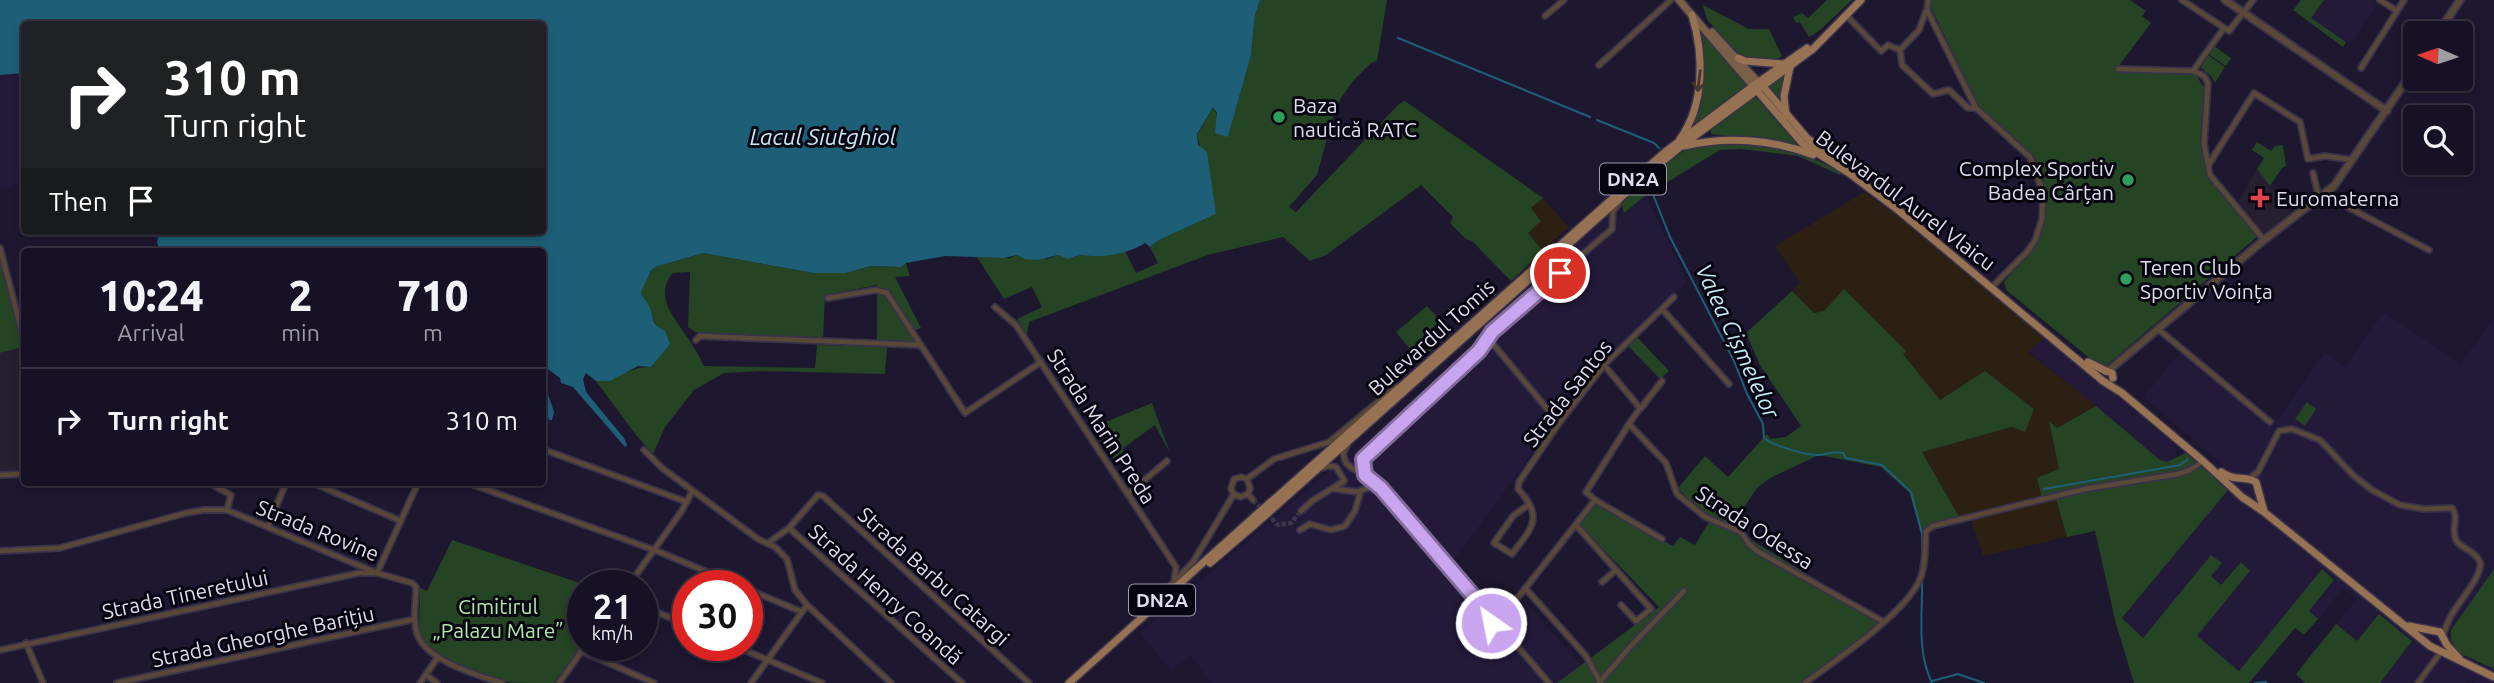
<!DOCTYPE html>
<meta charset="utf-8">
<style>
body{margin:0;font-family:Ubuntu,sans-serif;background:#1f1a2c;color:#f1f3f6;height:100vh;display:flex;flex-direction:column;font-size:26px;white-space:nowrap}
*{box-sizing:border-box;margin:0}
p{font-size:23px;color:#9e9da6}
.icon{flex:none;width:38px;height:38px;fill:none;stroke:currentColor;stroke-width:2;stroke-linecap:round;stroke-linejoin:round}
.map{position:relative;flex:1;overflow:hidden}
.sheet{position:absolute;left:21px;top:248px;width:525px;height:238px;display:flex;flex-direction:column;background:#161124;border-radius:7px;box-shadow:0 4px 10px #0003,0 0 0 2px #353141}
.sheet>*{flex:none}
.top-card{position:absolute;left:21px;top:21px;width:525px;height:214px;border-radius:7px;box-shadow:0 4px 10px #0003,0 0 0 2px #353141;background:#202124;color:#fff;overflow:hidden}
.needle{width:46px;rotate:273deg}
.controls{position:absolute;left:2403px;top:21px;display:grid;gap:14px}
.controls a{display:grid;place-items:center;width:70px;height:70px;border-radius:7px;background:#161124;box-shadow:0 4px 10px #0003,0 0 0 2px #353141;font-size:35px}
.speed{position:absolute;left:567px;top:570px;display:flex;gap:14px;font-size:35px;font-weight:700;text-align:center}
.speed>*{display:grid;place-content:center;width:91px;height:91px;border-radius:50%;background:#161124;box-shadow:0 4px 10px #0003,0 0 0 2px #353141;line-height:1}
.speed small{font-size:18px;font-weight:400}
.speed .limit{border:10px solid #d22;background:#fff;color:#111}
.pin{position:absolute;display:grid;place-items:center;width:60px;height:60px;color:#fff;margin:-30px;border:4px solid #fff;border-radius:50%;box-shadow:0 2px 7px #0007}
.me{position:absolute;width:77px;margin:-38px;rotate:327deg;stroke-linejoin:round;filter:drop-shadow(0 0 5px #0008)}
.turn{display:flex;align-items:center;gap:24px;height:147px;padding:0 28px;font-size:32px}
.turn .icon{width:91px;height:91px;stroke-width:2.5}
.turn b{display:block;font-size:49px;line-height:60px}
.then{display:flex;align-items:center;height:66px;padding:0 28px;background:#0003;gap:14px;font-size:26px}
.eta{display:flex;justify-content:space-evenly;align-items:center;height:119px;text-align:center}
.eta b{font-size:42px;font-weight:800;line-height:49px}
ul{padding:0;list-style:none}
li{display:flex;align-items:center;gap:21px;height:105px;padding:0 28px;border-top:2px solid #353141}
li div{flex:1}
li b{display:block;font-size:26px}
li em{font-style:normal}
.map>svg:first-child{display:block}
.built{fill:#231a3a}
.industrial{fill:#2c2012}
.medical{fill:#251f2f}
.green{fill:#254423}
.water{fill:#1c5f77}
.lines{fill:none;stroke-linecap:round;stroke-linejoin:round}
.stream{stroke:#1c5f77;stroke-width:2}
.minor-tunnel{stroke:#3a354c;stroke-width:4.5;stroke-dasharray:4.5 2;stroke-linecap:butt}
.minor-casing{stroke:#38334b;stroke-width:8}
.tertiary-casing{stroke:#38334b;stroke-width:10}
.secondary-casing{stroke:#38334b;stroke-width:10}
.primary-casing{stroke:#38334b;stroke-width:10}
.minor{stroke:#594738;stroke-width:4.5}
.tertiary{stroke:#594738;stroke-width:6}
.secondary{stroke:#7b5e47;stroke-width:7}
.primary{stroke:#967152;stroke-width:7}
.primary-bridge-casing{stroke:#38334b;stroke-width:10;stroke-linecap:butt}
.primary-bridge{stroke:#967152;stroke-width:7}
.oneway{stroke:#47362d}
.route-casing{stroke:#826b9b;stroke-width:18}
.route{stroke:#c8a5ee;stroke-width:12}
.leisure-dot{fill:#2e9e5b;stroke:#07050f;stroke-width:2.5}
.health-dot{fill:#e0444e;stroke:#07050f;stroke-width:2.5}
.labels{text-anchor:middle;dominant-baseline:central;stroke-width:6;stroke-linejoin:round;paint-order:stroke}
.shield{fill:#07050f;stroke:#9e9cab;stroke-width:2}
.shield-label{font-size:19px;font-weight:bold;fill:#dfdcee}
.poi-label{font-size:21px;fill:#dfdcee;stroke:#07050f;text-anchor:start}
.street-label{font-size:21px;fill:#dfdcee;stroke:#07050f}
.park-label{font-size:21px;fill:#afeaaa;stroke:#07050f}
.water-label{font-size:23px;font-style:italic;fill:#c6e9f8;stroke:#07050f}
</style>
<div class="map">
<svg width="2494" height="683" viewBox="0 0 2494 683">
<rect width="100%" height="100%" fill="#1d1730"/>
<g class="built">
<polygon points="2324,0 2372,0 2378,4 2349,45 2311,18"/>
<polygon points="24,73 24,181 0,189 0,75"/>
<polygon points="1646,195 1687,283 1661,304 1590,375 1452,563 1499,615 1520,596 1582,666 1557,683 1212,683 1190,655 1171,671 1140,633 1435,380 1610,211 1617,219"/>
<polygon points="2384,312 2460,364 2494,318 2494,569 2451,630 2448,630 2457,652 2494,669 2494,683 2476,683 2469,679 2465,683 2380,683 2412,641 2379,614 2357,641 2336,624 2357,599 2343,588 2318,619 2309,611 2239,672 2196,636 2250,571 2240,563 2221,585 2211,576 2211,555 2143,638 2122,619 2237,478 2144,397 2185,346 2277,421 2325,352 2344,368"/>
<polygon points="2044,338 2172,441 2178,457 2167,462 2160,461 2028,351"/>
</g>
<g class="industrial">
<polygon points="1864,192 1895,214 2044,338 2028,352 2096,406 2057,428 2050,422 2059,470 2037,478 2056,499 2067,537 1983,556 1971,521 1962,522 1922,452 2012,427 2034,409 1985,371 1940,400 1903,354 1905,351 1845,290 1824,312 1814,313 1792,291 1800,283 1775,246"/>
<polygon points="1543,198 1569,227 1543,251 1528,233 1540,221 1531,208"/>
</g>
<g class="medical">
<polygon points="2257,169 2292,214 2262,235 2236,204"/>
<polygon points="23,347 24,473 0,473 0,353"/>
</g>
<g class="green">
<path d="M1260,0H1387L1377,61L1371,63L1353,81L1341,98L1333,117L1317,175L1289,207L1296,212L1399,104L1405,101L1543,198L1531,208L1541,221L1528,233L1543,251L1511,281L1472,241L1466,239L1450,223L1453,217L1421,185L1326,255L1310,261L1283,237L1208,255L1029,322L1027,335L1017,319L1042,307L1032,287L1004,299L977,257L1010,258L1017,255L1047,259L1058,255L1068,259C1086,251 1104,258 1125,251L1136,273L1158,263L1150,247L1159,240L1216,214L1197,135L1213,107L1228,137L1251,55L1255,15Z"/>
<polygon points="1827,0 1852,0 1820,30 1809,37 1800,22 1796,23 1793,17 1802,13 1808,18"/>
<polygon points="1931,0 2130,0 2146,11 2142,16 2151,23 2115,71 2196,75 2205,89 2200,143 2207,173 2258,236 2106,366 2087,356 2006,290 2004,282 2031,251 2042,233 2045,214 2045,188 2035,159 1979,106 1931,8"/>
<polygon points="2301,0 2324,0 2311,18 2346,42 2343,47 2293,10"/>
<polygon points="1703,5 1749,29 1769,29 1782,56 1774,61 1743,58 1707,20"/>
<path d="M1702,34L1748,87L1697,126L1695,125V120C1704,91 1707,65 1702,34Z"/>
<polygon points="2214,46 2231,58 2226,66 2208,54"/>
<polygon points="2208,55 2225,67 2215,83 2211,76 2201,68"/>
<polygon points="1782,77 1784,78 1780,99 1768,87"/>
<polygon points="1752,97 1757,98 1797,143 1796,145 1780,141 1711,134 1711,128"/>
<path d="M1720,142C1766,145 1799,148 1840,172V175L1798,156L1741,149L1720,150L1646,195L1624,213L1621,202L1663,164L1687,149Z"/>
<polygon points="2257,142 2271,151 2275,146 2283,145 2286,166 2282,168 2270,186 2257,169 2264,158 2252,150"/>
<path d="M703,253L814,273H846L870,266L900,267L906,263L910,276L895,277L921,328L915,330L919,340L915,342L877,340V285L825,295L823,338L695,332L688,327L690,272L673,273C652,297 677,321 690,341C695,349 700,358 704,366L815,368L817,345L887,347L885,374L765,371L724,373L694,390L665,427L653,454L636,435L596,381C616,381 630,366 651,367C662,356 663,345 665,331C650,322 656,321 649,308C647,302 643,299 641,292C644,284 650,272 655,267Z"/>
<polygon points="0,260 23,347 0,353"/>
<polygon points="1844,289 1906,351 1903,354 1940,400 1985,371 2034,409 2025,432 2012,427 1922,452 1962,522 1920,529 1909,492 1881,467 1819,455 1770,478 1757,488 1733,524 1753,541 1886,622 1808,683 1557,683 1659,607 1578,523 1594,503 1673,546 1680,537 1695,545 1712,517 1698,509 1678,488 1705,456 1728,477 1767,434 1770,439 1786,437 1801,426 1760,365 1746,333 1792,291 1814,313 1824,311"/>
<polygon points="1427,306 1452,333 1419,360 1396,332"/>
<polygon points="1636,336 1669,371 1660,379 1627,345"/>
<polygon points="2307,402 2316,409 2305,426 2295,419"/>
<polygon points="1152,403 1170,453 1155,425 1122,449 1125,454 1112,461 1114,455 1099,441 1091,428"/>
<polygon points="2096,406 2160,460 2167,462 2186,453 2228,490 2122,618 2143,638 2211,555 2222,563 2211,576 2221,585 2241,562 2250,571 2197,636 2239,671 2322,569 2334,580 2309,611 2318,619 2304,635 2295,628 2249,683 2134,683 2116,624 2095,531 2067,537 2056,499 2043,502 2037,478 2059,469 2049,421 2057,428"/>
<path d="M452,540L589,586H583V643L554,683C539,683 521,683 506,682C472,676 445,659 419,638L420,588L427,591Z"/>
<polygon points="2494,569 2494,669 2457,652 2451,640 2451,630"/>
<polygon points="2379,614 2412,641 2380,683 2305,683 2296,674 2336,624 2357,641"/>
</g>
<g class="water">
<path d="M0,0H1260L1255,15L1251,55L1228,137L1215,133L1217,113L1213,107L1197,134L1198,145L1207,152L1216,214L1159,240L1150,247L1145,243C1133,251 1116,255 1102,256C1087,257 1083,252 1068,259L1058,255L1038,260L1025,259L1017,255L1004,258L945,256L906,263L901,267L870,266L846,273H814L703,253L655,267L651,271L641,292C643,299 647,301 650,308C655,322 650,322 665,331L670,344L651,367L638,366L610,381H596L586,373L583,379L586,392L624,438L627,445L625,447L573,387L561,383L560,378L549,370L543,371L542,252H160L157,242L159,231H542V24H24V73L0,75Z"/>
<polygon points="543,379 554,412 552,420 549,420 543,405"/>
</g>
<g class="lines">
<g class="stream">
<polyline points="1398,38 1590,117"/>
<polyline points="1597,120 1654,143 1659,148"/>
<path d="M1666,163L1654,182V197L1670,237L1734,361L1747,394L1763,424L1764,438C1771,445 1808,456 1820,455C1829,454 1831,451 1843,453L1846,458L1882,465L1911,492L1922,534V561"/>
<polyline points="2044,489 2180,465 2188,459"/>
<path d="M1922,577C1923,612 1916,651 1932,683"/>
<polyline points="1932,681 1958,674 1984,683"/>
<polyline points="2255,683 2266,682"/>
</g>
<polyline class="minor-tunnel" points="1253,500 1278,525 1291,523 1301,511"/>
<defs>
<g id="minor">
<polyline points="1928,0 1927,10 1976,108 2030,157 2043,192 2042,219 2035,241 2027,252 1994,285"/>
<polyline points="2182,0 2229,31 2253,0"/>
<polyline points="2380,0 2397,11"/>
<polyline points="1926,11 1919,30 1900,50 1902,65 1933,94 1949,90 1968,108 1975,108"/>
<polyline points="1846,15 1881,51 1888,45 1900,50"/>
<polyline points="1545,16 1564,0"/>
<polyline points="1599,65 1671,0"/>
<polyline points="2361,68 2404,0"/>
<polyline points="2118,69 2193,71 2204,76 2208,83 2204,144 2210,175 2264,240"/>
<polyline points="2193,71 2224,28"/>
<polyline points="2209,164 2254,93 2300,122 2308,159 2325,156 2353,160"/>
<polyline points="2313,173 2319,198"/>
<polyline points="2325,195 2429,250"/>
<polyline points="0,248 24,340"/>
<polyline points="828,298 876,290 887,293 965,413 1041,362"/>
<polyline points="995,307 1016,325 1176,567 1174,582"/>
<polyline points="1662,309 1729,384"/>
<polyline points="2158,329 2270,422"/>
<polyline points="1489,339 1559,423"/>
<polyline points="696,340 700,336 919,345"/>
<polyline points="1604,365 1640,408 1629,424 1666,463 1677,494 1705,517 1741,532 1749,544 1757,551 1884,622"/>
<polyline points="1641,408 1662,381"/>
<polyline points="1629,424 1586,492 1595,500 1662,539"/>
<polyline points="1348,444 1343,454 1346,463 1353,469 1361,471 1381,488 1476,599 1491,621 1489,628 1484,631 1479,630 1475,626 1476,599"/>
<polyline points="542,449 687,502"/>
<polyline points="644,450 662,468 758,539 775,547 787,559 795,590 807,605 891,683"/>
<polyline points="1322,468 1328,466 1336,467 1344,480"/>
<polyline points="1355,469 1370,450 1479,351 1492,332 1612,229 1613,211 1619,203"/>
<polyline points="0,475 24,474"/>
<path d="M2250,478L2258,472L2279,431L2292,429L2320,440L2353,475L2372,490L2400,505L2424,509L2452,508C2460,519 2450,529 2456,540C2461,549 2476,551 2480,562C2484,574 2458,603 2452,614C2448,620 2446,628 2443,635"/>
<polyline points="1247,479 1250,488 1248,494"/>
<polyline points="209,483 231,495 227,510"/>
<polyline points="313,483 401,521"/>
<polyline points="468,483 657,551 741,586"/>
<polyline points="1335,489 1358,492 1375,485"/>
<polyline points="1128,494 1167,461"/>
<polyline points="1248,494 1240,497 1234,494 1231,489 1234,479 1241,477 1247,479 1274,459 1329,442 1396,387"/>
<polyline points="1248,494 1253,500"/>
<path d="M1528,505L1513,516L1494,543L1512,554C1531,529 1545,517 1518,489L1519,482L1559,423L1604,365L1674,297"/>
<polyline points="1301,511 1312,501 1344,481"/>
<polyline points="1576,525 1651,609 1636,621 1621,605"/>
<polyline points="268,526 286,483"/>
<polyline points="789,528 962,683"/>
<polyline points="1300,530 1310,524 1331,530 1345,526 1355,511 1361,490"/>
<polyline points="768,543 789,528 818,495 823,496 1029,683"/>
<path d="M0,551L60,548L186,513L204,510H227L377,573L412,583L416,587C416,602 412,622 418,636C428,661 479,676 502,683"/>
<polyline points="1602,582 1616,570"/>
<polyline points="628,586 681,512 692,492"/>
<polyline points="1525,588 1586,656 1600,682"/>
<polyline points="747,589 802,612"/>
<polyline points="1154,603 1193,562 1234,494"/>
<polyline points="642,606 688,625"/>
<polyline points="1491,621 1520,595 1595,500"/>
<polyline points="1491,622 1512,640 1549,683"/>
<polyline points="1487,631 1508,638"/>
<polyline points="26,643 43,683"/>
<polyline points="735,646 822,683"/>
<polyline points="0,650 359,573 377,573 418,483"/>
<polyline points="581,651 654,683"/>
<polyline points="426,675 437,683"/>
<polyline points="117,683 415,619"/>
<polyline points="420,683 438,657"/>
<polyline points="559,683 585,646"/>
<polyline points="751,683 807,605"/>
<polyline points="1599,683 1629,648 1684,591"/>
<path d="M1805,683C1836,660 1906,613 1920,579C1926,565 1925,546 1926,531L1933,526L2085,489L2178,474L2190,470L2203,461"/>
<polyline points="2418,683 2440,653"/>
</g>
<g id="tertiary">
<polyline points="2225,0 2387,111"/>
<polyline points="2438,33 2460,0"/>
<polyline points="2108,371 2264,240 2334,186 2415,68"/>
</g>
<g id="secondary">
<polyline points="1679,0 1753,86"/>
<polyline points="1712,32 1758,82"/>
</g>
<g id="primary">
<polyline points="1738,58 1745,61 1783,64"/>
<polyline points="1761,84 1807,138 1833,158"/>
<polyline points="1753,86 1803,144 1849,173 1898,210 2103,381 2122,393 2203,461 2242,497 2264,512 2430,646 2494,677"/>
<polyline points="1786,116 1784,96 1790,67"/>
<path d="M1680,139C1705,104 1704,55 1692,15"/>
<path d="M1684,146C1726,136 1772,139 1813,155"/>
<polyline points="2088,362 2106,371"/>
<polyline points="2106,371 2112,373 2113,378"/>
<path d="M2221,472C2236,482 2244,475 2256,482L2264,511"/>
<polyline points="1271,502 1665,152 1753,86 1807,48"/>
<polyline points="1276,506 1646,175 1680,147 1813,49 1861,0"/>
<polyline points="1210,563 1259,521"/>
<polyline points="2409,626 2440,632 2447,645 2459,658"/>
<polyline points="1069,683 1255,516"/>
</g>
</defs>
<use href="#minor" class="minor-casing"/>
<use href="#tertiary" class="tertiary-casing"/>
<use href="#secondary" class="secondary-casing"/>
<use href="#primary" class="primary-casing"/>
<use href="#minor" class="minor"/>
<use href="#tertiary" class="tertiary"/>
<use href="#secondary" class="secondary"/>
<use href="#primary" class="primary"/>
<defs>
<g id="primary-bridge">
<polyline points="1255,516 1271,502"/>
<polyline points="1259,521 1276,506"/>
</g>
</defs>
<use href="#primary-bridge" class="primary-bridge-casing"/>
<use href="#primary-bridge" class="primary-bridge"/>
</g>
<defs><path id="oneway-shaft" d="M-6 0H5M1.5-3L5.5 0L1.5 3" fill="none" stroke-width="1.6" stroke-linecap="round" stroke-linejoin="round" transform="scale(1.75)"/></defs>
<use class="oneway" href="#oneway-shaft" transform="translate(1699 81) rotate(97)"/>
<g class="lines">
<defs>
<polyline id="route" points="1491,623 1476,599 1381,488 1365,475 1363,459 1479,351 1492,332 1560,273"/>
</defs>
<use href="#route" class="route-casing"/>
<use href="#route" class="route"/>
</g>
<g class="leisure-dot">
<circle cx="1279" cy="117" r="7"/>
<circle cx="2128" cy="180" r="7"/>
<circle cx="2126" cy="279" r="7"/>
</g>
<path class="health-dot" d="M2256.5 187.5h7v7h7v7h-7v7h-7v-7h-7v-7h7z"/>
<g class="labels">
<g class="shield">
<rect x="1600" y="163.5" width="66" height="31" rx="5"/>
<rect x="1129" y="584.5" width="66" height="31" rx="5"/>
</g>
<g class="shield-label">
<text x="1633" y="179">DN2A</text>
<text x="1162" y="600">DN2A</text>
</g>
<g class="poi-label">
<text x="1293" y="105">Baza<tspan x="1293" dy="24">nautică RATC</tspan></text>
<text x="2114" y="168" text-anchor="end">Complex Sportiv<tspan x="2114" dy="24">Badea Cârțan</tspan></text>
<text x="2276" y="198">Euromaterna</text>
<text x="2140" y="267">Teren Club<tspan x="2140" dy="24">Sportiv Voința</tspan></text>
</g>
<g class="street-label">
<text transform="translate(1906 200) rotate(37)">Bulevardul Aurel Vlaicu</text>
<text transform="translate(1431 337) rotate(-42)">Bulevardul Tomis</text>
<text transform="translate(1567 393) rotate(-52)">Strada Santos</text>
<text transform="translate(1102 426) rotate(57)">Strada Marin Preda</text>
<text transform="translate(1755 527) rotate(33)">Strada Odessa</text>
<text transform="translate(318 530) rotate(22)">Strada Rovine</text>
<text transform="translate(934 576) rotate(42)">Strada Barbu Catargi</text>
<text transform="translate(185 594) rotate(-12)">Strada Tineretului</text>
<text transform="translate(886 594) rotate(42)">Strada Henry Coandă</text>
<text transform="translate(263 636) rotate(-12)">Strada Gheorghe Barițiu</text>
</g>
<g class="park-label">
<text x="498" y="606">Cimitirul<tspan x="498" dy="24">„Palazu Mare”</tspan></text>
</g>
<g class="water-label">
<text x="823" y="136">Lacul Siutghiol</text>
<text transform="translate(1738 341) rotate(65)">Valea Cișmelelor</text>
</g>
</g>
</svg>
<div class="controls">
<a><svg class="needle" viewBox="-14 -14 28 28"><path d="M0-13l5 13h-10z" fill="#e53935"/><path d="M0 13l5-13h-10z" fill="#9e9da6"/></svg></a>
<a><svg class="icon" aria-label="search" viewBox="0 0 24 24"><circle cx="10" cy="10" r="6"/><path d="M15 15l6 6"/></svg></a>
</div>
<div class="speed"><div>21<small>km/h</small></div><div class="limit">30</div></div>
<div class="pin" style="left:1560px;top:273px;background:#d93025"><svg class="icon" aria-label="arrive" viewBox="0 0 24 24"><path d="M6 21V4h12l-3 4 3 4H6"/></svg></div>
<svg class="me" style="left:1491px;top:623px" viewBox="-20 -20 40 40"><circle r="17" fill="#c8a5ee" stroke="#fff" stroke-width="3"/><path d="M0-11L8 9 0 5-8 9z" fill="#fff"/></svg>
<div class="top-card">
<div class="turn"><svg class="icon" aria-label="right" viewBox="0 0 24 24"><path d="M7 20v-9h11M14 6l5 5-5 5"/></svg><div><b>310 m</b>Turn right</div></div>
<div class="then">Then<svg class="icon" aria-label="arrive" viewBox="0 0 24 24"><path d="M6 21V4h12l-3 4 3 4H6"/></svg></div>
</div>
<section class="sheet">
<div class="eta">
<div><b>10:24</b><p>Arrival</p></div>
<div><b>2</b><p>min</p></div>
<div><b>710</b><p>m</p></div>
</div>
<ul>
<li><svg class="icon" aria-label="right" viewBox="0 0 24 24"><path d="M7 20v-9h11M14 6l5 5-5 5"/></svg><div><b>Turn right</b></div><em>310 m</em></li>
</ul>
</section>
</div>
